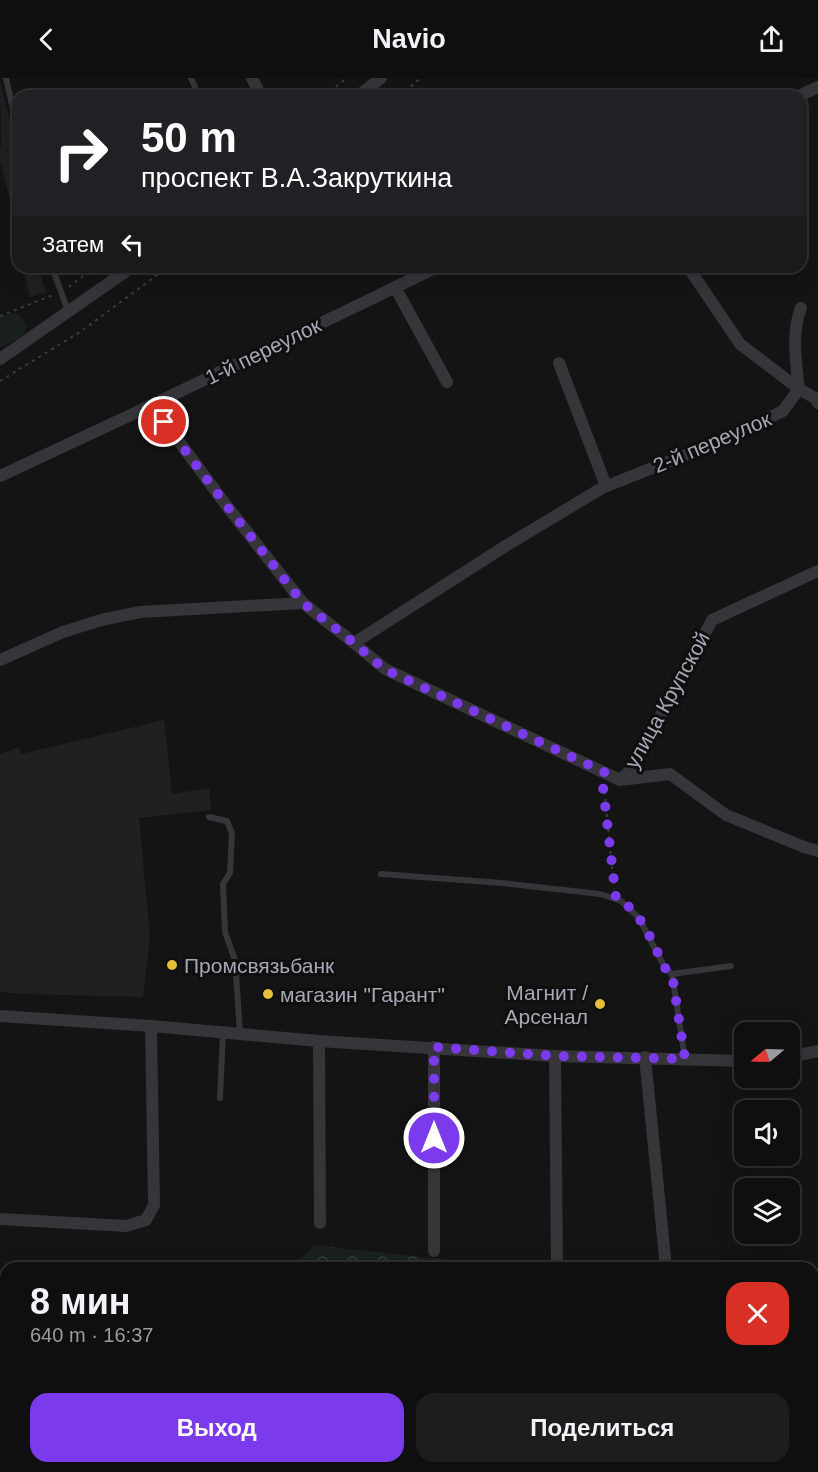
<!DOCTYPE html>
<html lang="ru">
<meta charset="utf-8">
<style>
body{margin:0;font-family:Helvetica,sans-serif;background:#1d1d1e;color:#f1f3f6;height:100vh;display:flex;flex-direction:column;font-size:22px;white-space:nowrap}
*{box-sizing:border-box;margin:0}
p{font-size:20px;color:#9b9c9f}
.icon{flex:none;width:33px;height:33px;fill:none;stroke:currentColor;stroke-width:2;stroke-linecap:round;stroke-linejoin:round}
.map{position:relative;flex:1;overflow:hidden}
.sheet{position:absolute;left:0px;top:1184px;width:819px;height:212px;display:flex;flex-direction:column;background:#0f0f10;border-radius:18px 18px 0 0;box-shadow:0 6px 24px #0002,0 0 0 2px #2f2f30}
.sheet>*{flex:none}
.banner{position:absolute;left:12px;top:12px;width:795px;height:183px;border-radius:18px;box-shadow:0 6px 24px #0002,0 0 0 2px #2f2f30;background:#202124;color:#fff;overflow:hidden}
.needle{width:39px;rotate:251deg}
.controls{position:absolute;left:734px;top:944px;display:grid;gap:12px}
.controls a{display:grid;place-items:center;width:66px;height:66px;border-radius:12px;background:#0f0f10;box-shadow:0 6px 24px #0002,0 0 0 2px #2f2f30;font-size:30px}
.pin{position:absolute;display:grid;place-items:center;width:51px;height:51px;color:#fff;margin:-26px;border:3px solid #fff;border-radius:50%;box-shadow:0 2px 6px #0007}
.me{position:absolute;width:66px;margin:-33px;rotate:0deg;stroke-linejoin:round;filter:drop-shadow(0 0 4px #0008)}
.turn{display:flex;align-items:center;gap:21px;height:126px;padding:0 30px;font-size:27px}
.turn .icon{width:78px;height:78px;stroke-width:2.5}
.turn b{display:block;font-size:42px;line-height:51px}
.then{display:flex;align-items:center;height:57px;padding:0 30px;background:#0003;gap:12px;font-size:22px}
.round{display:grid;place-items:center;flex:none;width:63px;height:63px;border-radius:18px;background:#1d1d1e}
.overview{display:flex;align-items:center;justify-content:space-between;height:102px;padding:0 30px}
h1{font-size:36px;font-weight:700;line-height:45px}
.action{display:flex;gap:12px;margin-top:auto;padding:12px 30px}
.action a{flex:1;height:69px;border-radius:18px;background:#7c3aed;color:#fff;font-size:24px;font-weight:700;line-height:69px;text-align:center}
.action a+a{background:#1d1d1e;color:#f1f3f6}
header{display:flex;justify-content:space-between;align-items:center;height:78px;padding:0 30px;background:#0f0f10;font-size:27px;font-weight:700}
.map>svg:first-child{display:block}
.built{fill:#202022}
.green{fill:#1a201c}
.forest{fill:url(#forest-crowns)}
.wetland{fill:url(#wetland-marsh)}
.water{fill:url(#water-ripples)}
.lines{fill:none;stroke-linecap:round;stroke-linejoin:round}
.path{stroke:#3b3c41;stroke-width:2;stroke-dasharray:3 4.5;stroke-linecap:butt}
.lane{stroke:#35353a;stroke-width:6}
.street{stroke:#35353a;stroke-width:12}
.route{stroke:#7c3aed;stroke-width:10;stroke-dasharray:0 18}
.poi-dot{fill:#e7be3a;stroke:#0f0f10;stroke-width:2}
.labels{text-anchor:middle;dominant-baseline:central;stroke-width:6;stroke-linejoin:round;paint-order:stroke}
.street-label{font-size:21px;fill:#a6a9b5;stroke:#0f0f10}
.poi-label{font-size:21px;fill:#a6a9b5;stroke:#0f0f10;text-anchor:start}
</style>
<header><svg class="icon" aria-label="back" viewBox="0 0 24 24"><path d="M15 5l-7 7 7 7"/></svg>Navio<svg class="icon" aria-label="share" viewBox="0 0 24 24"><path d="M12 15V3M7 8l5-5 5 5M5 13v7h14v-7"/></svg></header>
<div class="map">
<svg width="818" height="1394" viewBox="0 0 818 1394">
<defs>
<pattern id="forest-crowns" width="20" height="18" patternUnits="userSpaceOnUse" patternTransform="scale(1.5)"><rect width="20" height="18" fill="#1a201c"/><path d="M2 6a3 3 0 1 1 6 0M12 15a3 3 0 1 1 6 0" fill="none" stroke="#383e3b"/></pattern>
<pattern id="wetland-marsh" width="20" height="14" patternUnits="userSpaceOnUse" patternTransform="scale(1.5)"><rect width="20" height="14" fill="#1a201c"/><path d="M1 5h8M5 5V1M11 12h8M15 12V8" fill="none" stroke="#383e3b"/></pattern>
<pattern id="water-ripples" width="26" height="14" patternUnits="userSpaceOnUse" patternTransform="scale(1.5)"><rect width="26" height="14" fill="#2b3138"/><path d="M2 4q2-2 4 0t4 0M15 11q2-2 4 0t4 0" fill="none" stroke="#474c53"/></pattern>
</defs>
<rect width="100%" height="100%" fill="#141415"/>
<g class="built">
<polygon points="0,4 16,66 12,68 18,91 18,153 0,84 0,69 1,69"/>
<polygon points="23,189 39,189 46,215 30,219"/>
<polygon points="164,642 172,716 209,710 211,732 139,740 150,858 143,919 22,916 0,914 0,676 19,669 21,676"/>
</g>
<path class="green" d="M12,235C18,236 20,238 24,243C33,258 10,264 0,270V239Z"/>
<polygon class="forest" points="315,1167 493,1187 494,1189 292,1189"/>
<g class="wetland">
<polygon points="0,1321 6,1324 6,1353 0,1351"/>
<polygon points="113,1389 223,1389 225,1394 128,1394"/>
</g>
<polygon class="water" points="0,1351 6,1353 6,1389 113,1389 128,1394 0,1394"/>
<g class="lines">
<g class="path">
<polyline points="324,18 347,0"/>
<polyline points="399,18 421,0"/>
<polyline points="69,209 95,189"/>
<polyline points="0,238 53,217"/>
<polyline points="0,303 80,254 168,189"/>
<polyline points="604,706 614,811"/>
</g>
<g class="lane">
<polyline points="6,0 18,53"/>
<polyline points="191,0 199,18"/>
<polyline points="52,189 68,233"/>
<polyline points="209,739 227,743 232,755 230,795 223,806 225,854 235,882 240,955"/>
<polyline points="381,796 502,805 600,816 621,823 639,840 665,890 672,896 685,981"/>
<polyline points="672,896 731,888"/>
<polyline points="220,1020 223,955"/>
<polyline points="229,1394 255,1389"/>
</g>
<g class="street">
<polyline points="252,0 261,18"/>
<polyline points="358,18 381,0"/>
<polyline points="799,18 818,9"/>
<polyline points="688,189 740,266 799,311 815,320 818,325"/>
<polyline points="395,209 447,304"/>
<polyline points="0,281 132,189"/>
<polyline points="559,285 606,408"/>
<polyline points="152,327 226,427 303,525 354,565 385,591 620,702 670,696 726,737 804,769 818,773"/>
<polyline points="0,398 152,327 437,189"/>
<path d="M354,565L504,469L602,410L710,367L783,333L799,311C796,285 791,255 801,230"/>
<polyline points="0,582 63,554 101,542 140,534 303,525"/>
<polyline points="621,701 632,691 712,542 818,493"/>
<polyline points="0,938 151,948 319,963 555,978 744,983"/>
<polyline points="319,963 320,1145"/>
<polyline points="555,978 557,1190"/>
<polyline points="645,979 666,1190"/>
<polyline points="789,979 818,973"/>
<polyline points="0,1141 126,1148 146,1142 154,1127 151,948"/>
<polyline points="434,1173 434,969"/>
<polyline points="813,1271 818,1270"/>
<polyline points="0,1316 6,1317"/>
<polyline points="787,1389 818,1394"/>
</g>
</g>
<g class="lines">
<path class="route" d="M164,344L226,427L303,525L354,565L384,591L606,695L603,709L616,821C640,829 654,868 665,890L672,896L685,981L555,978L434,969V1060"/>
</g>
<g class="poi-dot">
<circle cx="172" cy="887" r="6"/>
<circle cx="268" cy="916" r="6"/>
<circle cx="600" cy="926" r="6"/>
</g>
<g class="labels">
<g class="street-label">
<text transform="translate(263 273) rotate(-26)">1-й переулок</text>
<text transform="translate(712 364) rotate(-23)">2-й переулок</text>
<text transform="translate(667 622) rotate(-61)">улица Крупской</text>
</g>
<g class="poi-label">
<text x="184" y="887">Промсвязьбанк</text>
<text x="588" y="914" text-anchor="end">Магнит /<tspan x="588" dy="24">Арсенал</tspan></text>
<text x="280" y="916">магазин "Гарант"</text>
</g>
</g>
</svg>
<div class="controls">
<a><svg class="needle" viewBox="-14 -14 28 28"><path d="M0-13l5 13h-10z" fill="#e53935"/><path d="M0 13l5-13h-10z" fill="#9b9c9f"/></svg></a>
<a><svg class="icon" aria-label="sound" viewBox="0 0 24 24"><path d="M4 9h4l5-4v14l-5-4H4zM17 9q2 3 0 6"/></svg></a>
<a><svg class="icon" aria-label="layers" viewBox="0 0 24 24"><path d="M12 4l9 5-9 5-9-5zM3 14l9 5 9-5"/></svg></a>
</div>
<div class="pin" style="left:164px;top:344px;background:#d93025"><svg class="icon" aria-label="arrive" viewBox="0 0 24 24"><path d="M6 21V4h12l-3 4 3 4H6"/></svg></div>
<svg class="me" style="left:434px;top:1060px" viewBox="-20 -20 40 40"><circle r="17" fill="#7c3aed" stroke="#fff" stroke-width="3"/><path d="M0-11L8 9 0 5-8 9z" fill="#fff"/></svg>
<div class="banner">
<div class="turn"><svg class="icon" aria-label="right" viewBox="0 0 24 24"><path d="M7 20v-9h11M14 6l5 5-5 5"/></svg><div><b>50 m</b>проспект В.А.Закруткина</div></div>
<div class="then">Затем<svg class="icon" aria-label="left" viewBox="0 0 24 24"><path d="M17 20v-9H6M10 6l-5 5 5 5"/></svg></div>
</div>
<section class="sheet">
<div class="overview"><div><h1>8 мин</h1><p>640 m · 16:37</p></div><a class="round" style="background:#d93025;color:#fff"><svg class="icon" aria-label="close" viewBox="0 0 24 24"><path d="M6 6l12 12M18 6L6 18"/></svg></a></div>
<div class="action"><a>Выход</a><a>Поделиться</a></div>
</section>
</div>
